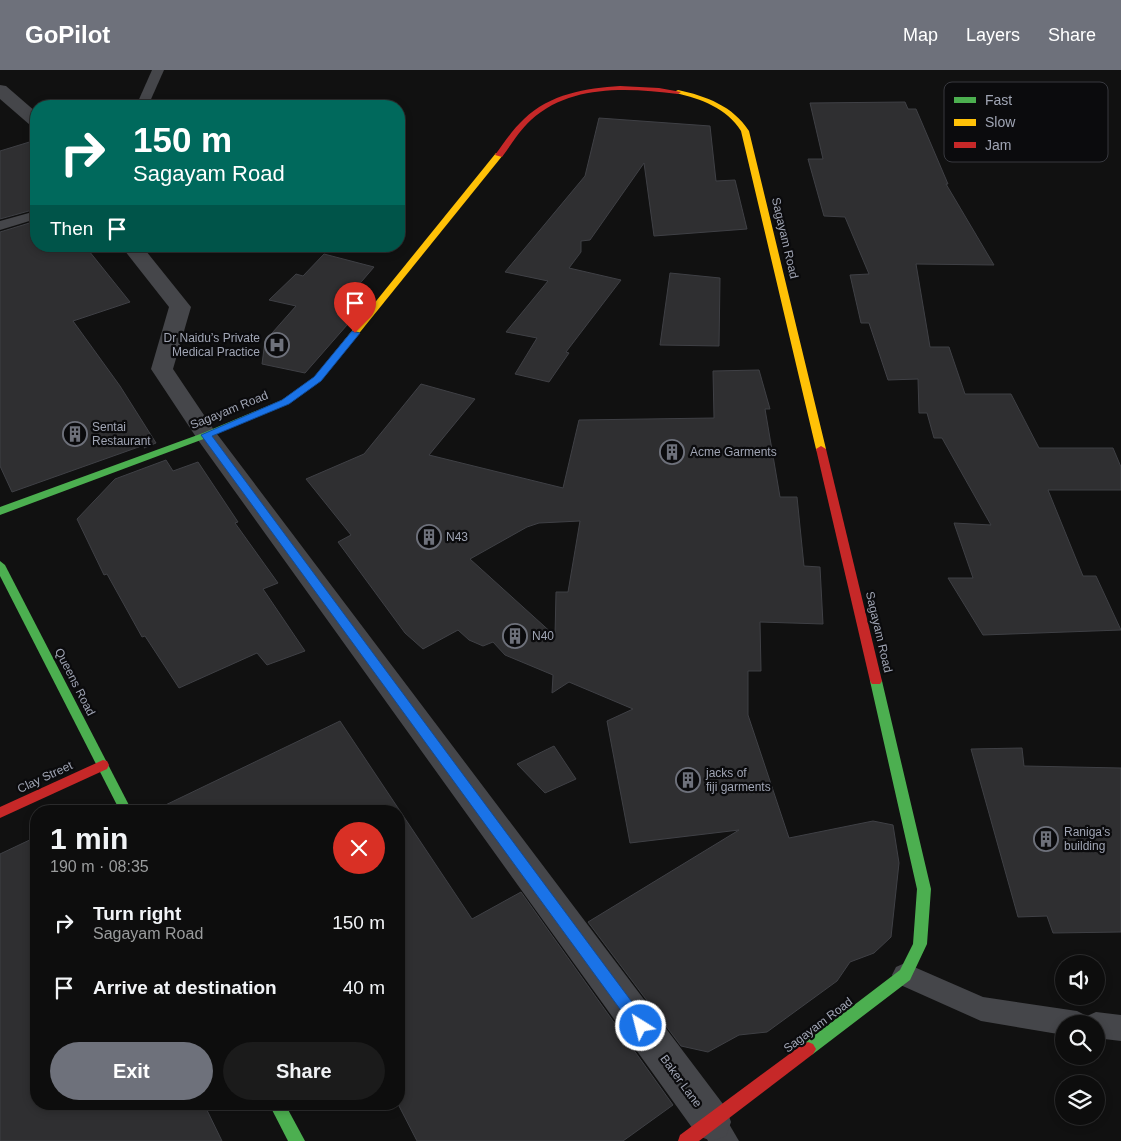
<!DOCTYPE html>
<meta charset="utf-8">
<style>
body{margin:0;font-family:Arial,sans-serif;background:#1b1b1b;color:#f1f3f6;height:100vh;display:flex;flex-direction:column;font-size:19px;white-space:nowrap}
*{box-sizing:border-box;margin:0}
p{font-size:16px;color:#9a9c9d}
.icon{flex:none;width:28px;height:28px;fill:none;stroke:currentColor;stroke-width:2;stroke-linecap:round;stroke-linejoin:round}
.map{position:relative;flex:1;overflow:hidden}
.details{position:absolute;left:30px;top:735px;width:375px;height:305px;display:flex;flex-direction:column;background:#0d0d0d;border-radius:20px;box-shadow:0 2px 8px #0003,0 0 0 1px #2d2d2e}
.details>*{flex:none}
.banner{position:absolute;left:30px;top:30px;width:375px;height:152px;border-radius:20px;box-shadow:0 2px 8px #0003,0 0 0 1px #2d2d2e;background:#00695c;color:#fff;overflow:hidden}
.fabs{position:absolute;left:1055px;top:885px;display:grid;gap:10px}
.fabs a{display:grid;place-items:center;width:50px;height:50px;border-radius:50%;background:#0d0d0d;box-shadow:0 2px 8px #0003,0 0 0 1px #2d2d2e;font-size:25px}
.pin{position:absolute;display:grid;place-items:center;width:42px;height:42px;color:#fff;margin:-51px -21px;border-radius:50% 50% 50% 0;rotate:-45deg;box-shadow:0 0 5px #0007}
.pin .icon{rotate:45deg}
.me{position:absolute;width:55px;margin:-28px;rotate:324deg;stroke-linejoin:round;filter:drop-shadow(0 0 4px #0008)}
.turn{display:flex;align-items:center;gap:18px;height:105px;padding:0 20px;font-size:22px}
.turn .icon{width:65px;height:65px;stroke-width:2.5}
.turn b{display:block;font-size:35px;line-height:42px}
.then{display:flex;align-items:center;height:48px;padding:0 20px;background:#0003;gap:10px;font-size:19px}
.round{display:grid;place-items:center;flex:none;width:52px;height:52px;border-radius:26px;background:#1b1b1b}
.headline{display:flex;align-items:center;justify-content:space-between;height:85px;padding:0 20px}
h1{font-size:30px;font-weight:800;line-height:38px}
.action{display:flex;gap:10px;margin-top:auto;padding:10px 20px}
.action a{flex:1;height:58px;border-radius:30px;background:#6e717b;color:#fff;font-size:20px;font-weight:800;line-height:58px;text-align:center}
.action a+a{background:#1b1b1b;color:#f1f3f6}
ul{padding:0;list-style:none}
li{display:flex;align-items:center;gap:15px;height:65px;padding:0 20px}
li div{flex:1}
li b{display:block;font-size:19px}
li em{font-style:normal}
header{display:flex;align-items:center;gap:30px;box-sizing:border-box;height:70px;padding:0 25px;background:#6e717b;color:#fff}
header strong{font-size:24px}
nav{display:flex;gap:28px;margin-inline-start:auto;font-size:18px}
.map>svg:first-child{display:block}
.building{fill:#2f2f31;stroke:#3f4045;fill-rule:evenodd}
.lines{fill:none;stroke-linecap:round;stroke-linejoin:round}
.lane{fill:#45464a;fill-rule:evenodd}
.street{fill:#45464a;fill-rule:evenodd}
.fast{fill:#4caf50;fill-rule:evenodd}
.slow{fill:#ffc107;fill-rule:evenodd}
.jam{fill:#c62828;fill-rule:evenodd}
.route{fill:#1a73e8;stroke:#114b97}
.labels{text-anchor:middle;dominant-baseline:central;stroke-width:4.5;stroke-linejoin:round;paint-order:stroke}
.street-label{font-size:12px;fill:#a0a5b4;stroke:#0b0b0d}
.poi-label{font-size:12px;fill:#a0a5b4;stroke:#0b0b0d;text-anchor:start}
.key{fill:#0b0b0d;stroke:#38393f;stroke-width:1}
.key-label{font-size:14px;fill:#a0a5b4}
</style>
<header>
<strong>GoPilot</strong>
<nav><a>Map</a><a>Layers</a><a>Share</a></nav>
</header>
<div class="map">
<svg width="1121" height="1071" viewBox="0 0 1121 1071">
<rect width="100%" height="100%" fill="#111"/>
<g class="building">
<polygon points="905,32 908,39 916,39 948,114 946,114 994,195 916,194 930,277 949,277 965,324 1011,324 1039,378 1113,378 1121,397 1121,420 1048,420 1083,506 1096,506 1121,560 983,565 948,508 973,508 954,453 991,455 942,368 934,368 927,343 919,343 918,309 888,310 869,253 861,253 850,205 869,204 845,147 824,146 808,89 823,89 810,33"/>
<polygon points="599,48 710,56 716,111 735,110 747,159 654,166 644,93 590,170 581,171 581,182 569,198 621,210 566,282 569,283 549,312 515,304 537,268 506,262 548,211 505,202 585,106"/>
<polygon points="36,70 36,139 0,149 0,81"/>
<polygon points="36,151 36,176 85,176 130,232 73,251 120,316 156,373 144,378 147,374 12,422 0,396 0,162"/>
<polygon points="324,184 374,197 356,218 364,220 361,226 368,231 305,303 262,294 265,271 296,236 269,230 296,204 303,206"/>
<polygon points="670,203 720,208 719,276 660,275"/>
<path d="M759,300L770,339H765L780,427H797L804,496L820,497L823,554L760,552L761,601H748V645L789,768L873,751L893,755L899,793L891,867L874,883L850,892L837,911L767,962L739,965L708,982L681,976L588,852L739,760L630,773L607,651L633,639L569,612L552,623L553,605L505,585L493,572L483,576L469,570L458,560L423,579L405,563L338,472L351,465L306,409L364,384L421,314L475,329L429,385L563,418L579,350L714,348L713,301ZM580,451L568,522H556L555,566L470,489L527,457L539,453Z"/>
<polygon points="166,390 173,401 198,392 238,452 235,453 278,513 263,519 305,581 267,595 257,583 179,618 145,566 142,567 107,504 104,505 77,449 115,409"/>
<polygon points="340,651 472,849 521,822 673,1035 623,1071 417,1071 399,1036 399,741 153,741"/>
<polygon points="554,676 576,709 545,723 517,694"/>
<polygon points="1022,678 1024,696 1121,698 1121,862 1053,863 1047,846 1018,847 971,679"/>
<polygon points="36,767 36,1034 204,1034 222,1071 0,1071 0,784"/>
</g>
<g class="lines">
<g class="lane">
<polygon points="152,0 164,0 148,36 136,36"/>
<polygon points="36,141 36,149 0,160 0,151"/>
<polygon points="905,893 983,927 1077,941 1087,946 1096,942 1121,945 1121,971 1096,968 1096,954 1064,954 1064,965 981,951 896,913 892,905 896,897"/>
<polygon points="712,1038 722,1042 739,1071 708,1071 698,1052 702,1042"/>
</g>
<g class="street">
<polygon points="0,15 6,16 36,42 36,56 30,55 0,29"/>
<polygon points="121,176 142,176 191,237 173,299 214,360 726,1038 731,1052 726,1066 712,1071 698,1066 198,370 151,299 169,237"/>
</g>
<g class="fast">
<polygon points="320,303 325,306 323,308 288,334 209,367 0,445 0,437 203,363 282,330"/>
<polygon points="0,491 5,495 132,741 120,741 0,506"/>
<polygon points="876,606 880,608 882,611 931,819 927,874 910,910 813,984 808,986 803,984 800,979 803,974 900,900 913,874 917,819 870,611 872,608"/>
<polygon points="269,1034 285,1034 305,1071 288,1071"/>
</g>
<g class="slow">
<path d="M678,20C706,26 733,36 749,61L826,379L825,381H817L816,379L741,61C727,38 701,29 676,23V21Z"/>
<polygon points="496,83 503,85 323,308 317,308 317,304"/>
</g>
<g class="jam">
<path d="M620,16L659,18L681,22L678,24C628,18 571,14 531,50C519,61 511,75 502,87L495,85C504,73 513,59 524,49C550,24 586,18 620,16Z"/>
<polygon points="821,376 826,379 882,611 880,614 872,614 870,611 816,379"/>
<polygon points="103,690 107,691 109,695 107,699 0,748 0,737"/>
<polygon points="808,972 813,974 816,979 813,984 699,1071 678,1071 680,1065 803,974"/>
</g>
</g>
<polygon class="route" points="352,261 360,263 321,311 289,334 212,366 646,951 648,956 646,961 641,964 636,961 201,365 282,330 314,307"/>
<defs>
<symbol id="hospital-ring" viewBox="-11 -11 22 22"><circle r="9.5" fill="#0b0b0d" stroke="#6e717b" stroke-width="1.5"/><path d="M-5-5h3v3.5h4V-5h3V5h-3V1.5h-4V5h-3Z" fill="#6e717b"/></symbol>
<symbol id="building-ring" viewBox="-11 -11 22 22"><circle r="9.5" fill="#0b0b0d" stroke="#6e717b" stroke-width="1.5"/><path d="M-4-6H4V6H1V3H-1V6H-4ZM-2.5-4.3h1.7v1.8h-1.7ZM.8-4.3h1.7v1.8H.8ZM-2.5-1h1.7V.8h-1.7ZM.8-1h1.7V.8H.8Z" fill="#6e717b"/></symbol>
</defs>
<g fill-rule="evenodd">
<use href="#hospital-ring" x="263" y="261" width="28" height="28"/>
<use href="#building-ring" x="61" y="350" width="28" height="28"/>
<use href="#building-ring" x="658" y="368" width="28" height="28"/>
<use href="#building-ring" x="415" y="453" width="28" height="28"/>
<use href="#building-ring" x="501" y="552" width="28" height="28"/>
<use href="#building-ring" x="674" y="696" width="28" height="28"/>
<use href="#building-ring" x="1032" y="755" width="28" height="28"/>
</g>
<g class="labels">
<g class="street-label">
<text transform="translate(785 168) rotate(77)">Sagayam Road</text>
<text transform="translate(229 340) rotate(-22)">Sagayam Road</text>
<text transform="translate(879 562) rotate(77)">Sagayam Road</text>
<text transform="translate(75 612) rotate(63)">Queens Road</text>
<text transform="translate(45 707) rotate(-25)">Clay Street</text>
<text transform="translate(818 955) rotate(-37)">Sagayam Road</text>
<text transform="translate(681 1011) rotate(54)">Baker Lane</text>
</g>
<g class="poi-label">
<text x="260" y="268" text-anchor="end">Dr Naidu’s Private<tspan x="260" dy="14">Medical Practice</tspan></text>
<text x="92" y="357">Sentai<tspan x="92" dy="14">Restaurant</tspan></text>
<text x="690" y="382">Acme Garments</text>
<text x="446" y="467">N43</text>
<text x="532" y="566">N40</text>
<text x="706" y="703">jacks of<tspan x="706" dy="14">fiji garments</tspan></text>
<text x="1064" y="762">Raniga's<tspan x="1064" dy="14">building</tspan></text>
</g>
</g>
<rect x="944" y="12" width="164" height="80" rx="8" class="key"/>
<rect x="954" y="27" width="22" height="6" fill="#4caf50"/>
<rect x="954" y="49" width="22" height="7" fill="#ffc107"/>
<rect x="954" y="72" width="22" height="6" fill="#c62828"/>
<g class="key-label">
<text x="985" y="35">Fast</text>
<text x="985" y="57">Slow</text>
<text x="985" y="80">Jam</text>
</g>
</svg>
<div class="fabs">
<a><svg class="icon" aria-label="sound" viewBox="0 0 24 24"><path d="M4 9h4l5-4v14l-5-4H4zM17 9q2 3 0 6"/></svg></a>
<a><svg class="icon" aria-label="search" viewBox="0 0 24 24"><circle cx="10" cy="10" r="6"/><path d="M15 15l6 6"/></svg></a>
<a><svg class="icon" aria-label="layers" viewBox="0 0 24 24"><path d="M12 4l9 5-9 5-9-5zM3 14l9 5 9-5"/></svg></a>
</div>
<div class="pin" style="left:355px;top:263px;background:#d93025"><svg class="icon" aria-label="arrive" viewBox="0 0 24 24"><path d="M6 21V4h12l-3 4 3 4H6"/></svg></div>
<svg class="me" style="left:641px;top:956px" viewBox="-20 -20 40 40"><circle r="17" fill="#1a73e8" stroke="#fff" stroke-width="3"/><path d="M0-11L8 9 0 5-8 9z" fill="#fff"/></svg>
<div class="banner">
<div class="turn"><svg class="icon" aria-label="right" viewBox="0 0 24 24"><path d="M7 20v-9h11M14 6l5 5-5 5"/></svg><div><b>150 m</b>Sagayam Road</div></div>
<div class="then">Then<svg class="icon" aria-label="arrive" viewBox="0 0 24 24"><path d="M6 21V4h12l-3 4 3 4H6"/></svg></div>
</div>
<section class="details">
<div class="headline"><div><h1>1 min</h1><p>190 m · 08:35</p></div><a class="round" style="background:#d93025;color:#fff"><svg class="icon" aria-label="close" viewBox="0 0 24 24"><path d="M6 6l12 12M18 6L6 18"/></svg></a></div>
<ul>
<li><svg class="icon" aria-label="right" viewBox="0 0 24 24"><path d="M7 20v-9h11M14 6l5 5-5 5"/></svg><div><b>Turn right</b><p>Sagayam Road</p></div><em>150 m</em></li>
<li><svg class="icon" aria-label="arrive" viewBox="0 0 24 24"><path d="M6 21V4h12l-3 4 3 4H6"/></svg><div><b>Arrive at destination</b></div><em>40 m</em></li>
</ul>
<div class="action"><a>Exit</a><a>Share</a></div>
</section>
</div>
